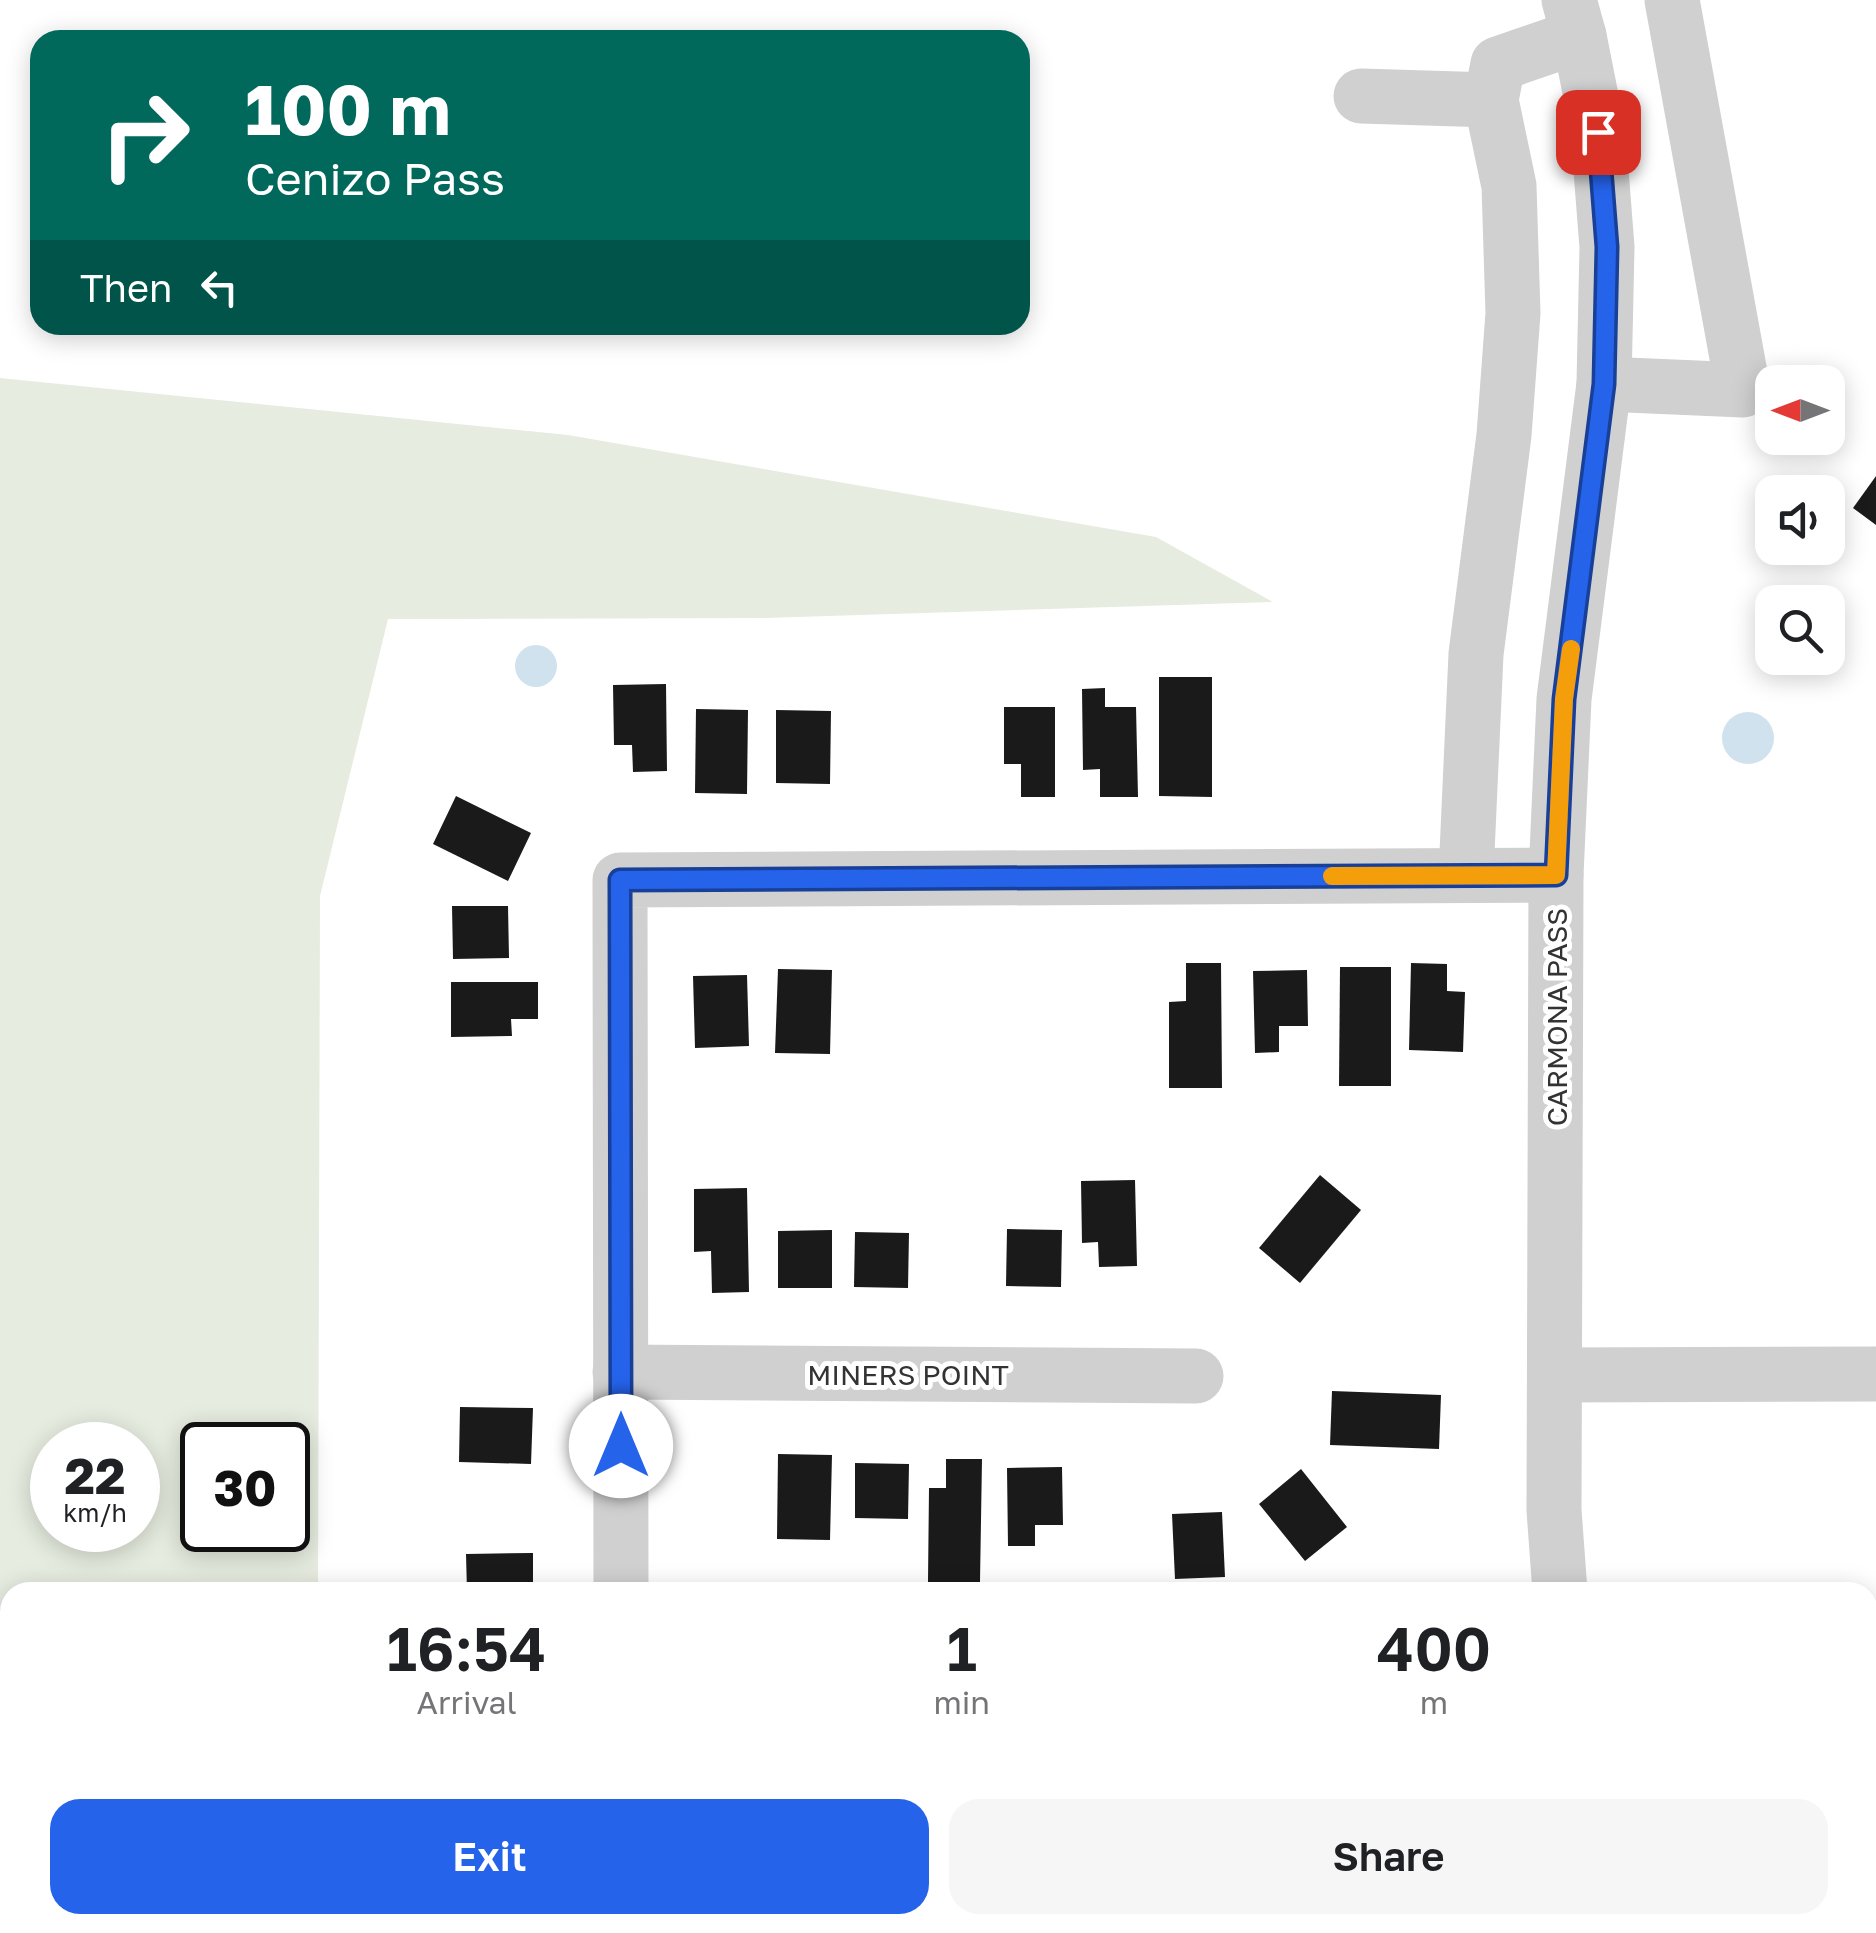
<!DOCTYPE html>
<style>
body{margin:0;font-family:"Golos Text",sans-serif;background:#f6f6f6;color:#202124;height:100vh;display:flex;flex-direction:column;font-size:38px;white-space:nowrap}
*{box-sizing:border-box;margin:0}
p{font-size:32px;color:#757577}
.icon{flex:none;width:55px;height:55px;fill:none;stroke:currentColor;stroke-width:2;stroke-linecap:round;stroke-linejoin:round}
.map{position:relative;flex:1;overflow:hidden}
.panel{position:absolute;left:0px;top:1582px;width:1878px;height:352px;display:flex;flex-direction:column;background:#fff;border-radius:30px 30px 0 0;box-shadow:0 5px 25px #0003}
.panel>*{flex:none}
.hud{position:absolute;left:30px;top:30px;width:1000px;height:305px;border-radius:30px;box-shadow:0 5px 25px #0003;background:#00695c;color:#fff;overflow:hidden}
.needle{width:65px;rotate:270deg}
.fabs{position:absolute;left:1755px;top:365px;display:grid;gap:20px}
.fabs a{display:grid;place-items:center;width:90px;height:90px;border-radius:20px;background:#fff;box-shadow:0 5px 25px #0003;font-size:50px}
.speed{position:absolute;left:30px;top:1422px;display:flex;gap:20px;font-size:50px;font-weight:700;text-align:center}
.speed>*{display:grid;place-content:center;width:130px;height:130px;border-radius:50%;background:#fff;box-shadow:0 5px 25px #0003;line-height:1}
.speed small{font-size:25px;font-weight:400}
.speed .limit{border:5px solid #111;border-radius:15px;background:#fff;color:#111}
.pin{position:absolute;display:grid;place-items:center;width:85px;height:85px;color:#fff;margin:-42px;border-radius:20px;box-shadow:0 5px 15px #0006}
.me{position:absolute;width:110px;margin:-55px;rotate:0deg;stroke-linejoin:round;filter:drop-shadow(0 0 8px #0008)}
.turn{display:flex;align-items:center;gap:35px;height:210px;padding:0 50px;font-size:45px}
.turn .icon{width:130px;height:130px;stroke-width:2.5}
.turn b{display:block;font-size:70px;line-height:85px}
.then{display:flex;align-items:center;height:95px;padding:0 50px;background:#0003;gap:20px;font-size:38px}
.eta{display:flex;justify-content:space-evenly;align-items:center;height:170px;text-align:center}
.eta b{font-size:60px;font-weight:600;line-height:70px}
.button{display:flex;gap:20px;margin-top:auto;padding:20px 50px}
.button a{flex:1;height:115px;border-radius:30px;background:#2563eb;color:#fff;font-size:40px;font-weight:600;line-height:115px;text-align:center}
.button a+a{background:#f6f6f6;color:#202124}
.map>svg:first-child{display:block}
.green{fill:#e6ecdf;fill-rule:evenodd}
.water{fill:#cfe2ee}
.building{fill:#1a1a1a}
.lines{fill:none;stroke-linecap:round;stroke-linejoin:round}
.minor{stroke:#d0d0d0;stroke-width:55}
.route-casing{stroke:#184099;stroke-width:25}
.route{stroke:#2563eb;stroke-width:18}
.slow{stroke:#f59e0b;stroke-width:18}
.labels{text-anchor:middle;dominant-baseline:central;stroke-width:10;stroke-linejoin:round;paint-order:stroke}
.street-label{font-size:28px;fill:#333;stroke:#fff}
</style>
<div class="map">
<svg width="1876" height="1933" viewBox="0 0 1876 1933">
<rect width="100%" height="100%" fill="#fff"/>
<path class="green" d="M0,378L568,435L1156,537L1273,602L765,618L388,619L320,896L318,1592H10V1925H317V1933H0ZM52,1445H138V1530H52ZM202,1445H288V1530H202Z"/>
<g class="water">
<circle cx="536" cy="666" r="21"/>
<circle cx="1748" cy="738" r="26"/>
</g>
<g class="building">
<polygon points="1876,476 1876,525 1853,508"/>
<polygon points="1159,677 1212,677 1212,797 1159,796"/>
<polygon points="666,684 667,771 633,772 632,745 614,745 613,685"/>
<polygon points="1105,688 1105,707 1136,707 1138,797 1100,797 1100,769 1083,770 1082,689"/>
<polygon points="1004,707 1055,707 1055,797 1021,797 1021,764 1004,764"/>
<polygon points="696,709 748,710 747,794 695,793"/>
<polygon points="776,710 831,711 830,784 776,783"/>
<polygon points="456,796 531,833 508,881 433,844"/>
<polygon points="452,906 508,906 509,958 453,959"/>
<polygon points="1186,963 1221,963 1222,1088 1169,1088 1169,1002 1186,1001"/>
<polygon points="1411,963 1447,964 1447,991 1465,992 1463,1052 1409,1050"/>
<polygon points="1340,967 1391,967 1391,1086 1339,1086"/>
<polygon points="778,969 832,970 830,1054 775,1053"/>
<polygon points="1307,970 1308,1026 1279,1026 1279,1052 1255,1053 1253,971"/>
<polygon points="747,975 749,1046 695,1048 693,976"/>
<polygon points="451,982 538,982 538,1019 511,1019 512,1036 451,1037"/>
<polygon points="1320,1175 1361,1210 1300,1283 1259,1248"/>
<polygon points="1135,1180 1137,1266 1099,1267 1098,1242 1082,1243 1081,1181"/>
<polygon points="747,1188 749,1292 712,1293 711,1251 694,1252 694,1189"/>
<polygon points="1007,1229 1062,1230 1061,1287 1006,1286"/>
<polygon points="832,1230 832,1288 778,1288 778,1231"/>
<polygon points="855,1232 909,1233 908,1288 854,1287"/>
<polygon points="1332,1391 1441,1395 1439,1449 1330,1445"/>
<polygon points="460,1407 533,1408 531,1464 459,1462"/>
<polygon points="778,1454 832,1455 830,1540 777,1539"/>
<polygon points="946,1459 982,1459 980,1582 928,1582 929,1488 946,1488"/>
<polygon points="855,1463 909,1464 908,1519 855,1518"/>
<polygon points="1062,1467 1063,1525 1035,1525 1035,1546 1008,1546 1007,1468"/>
<polygon points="1301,1469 1347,1527 1305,1561 1259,1504"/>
<polygon points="1222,1512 1225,1577 1175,1579 1172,1514"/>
<polygon points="533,1553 533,1592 467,1592 466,1554"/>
</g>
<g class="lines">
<g class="minor">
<polyline points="1361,96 1491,100"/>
<polyline points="1604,384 1743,390 1672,0"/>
<polyline points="1466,875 1476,654 1504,435 1513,313 1509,186 1491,100 1498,64 1579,36"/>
<polyline points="620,1372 1196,1376"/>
<polyline points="1555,1375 1876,1374"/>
<polyline points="621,1592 620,880 1556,875"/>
<polyline points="1560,1592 1554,1510 1556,875 1564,699 1604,384 1607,247 1598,132 1579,36 1569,0"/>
<polyline points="622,1925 622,1933"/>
<polyline points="1637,1925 1640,1933"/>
</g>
</g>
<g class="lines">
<defs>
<polyline id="route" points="621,1446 620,880 1556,875 1564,699 1604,384 1607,247 1598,132"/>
</defs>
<use href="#route" class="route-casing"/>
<use href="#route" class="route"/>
<polyline class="slow" points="1332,876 1556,875 1564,699 1571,649"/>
</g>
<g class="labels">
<g class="street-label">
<text transform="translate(1556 1017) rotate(-90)">CARMONA PASS</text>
<text x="908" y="1374">MINERS POINT</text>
</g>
</g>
</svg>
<div class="fabs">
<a><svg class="needle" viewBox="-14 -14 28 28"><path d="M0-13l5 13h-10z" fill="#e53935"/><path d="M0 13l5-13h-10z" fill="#757577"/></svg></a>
<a><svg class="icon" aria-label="sound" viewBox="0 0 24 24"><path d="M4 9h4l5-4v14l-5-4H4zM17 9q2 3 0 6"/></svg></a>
<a><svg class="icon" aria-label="search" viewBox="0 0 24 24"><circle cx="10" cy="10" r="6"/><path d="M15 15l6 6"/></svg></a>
</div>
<div class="speed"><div>22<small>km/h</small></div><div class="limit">30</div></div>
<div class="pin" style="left:1598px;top:132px;background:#d93025"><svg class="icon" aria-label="arrive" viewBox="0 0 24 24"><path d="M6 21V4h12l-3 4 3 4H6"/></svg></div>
<svg class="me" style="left:621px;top:1446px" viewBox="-20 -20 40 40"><circle r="19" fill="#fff"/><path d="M0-13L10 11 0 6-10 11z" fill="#2563eb"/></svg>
<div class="hud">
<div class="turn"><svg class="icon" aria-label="right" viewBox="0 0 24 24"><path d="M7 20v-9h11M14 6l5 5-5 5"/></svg><div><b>100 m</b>Cenizo Pass</div></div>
<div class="then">Then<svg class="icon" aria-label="left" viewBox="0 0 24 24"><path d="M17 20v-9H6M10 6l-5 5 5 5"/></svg></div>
</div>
<section class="panel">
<div class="eta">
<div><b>16:54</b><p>Arrival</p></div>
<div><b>1</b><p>min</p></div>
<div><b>400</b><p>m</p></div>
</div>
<div class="button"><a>Exit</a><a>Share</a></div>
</section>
</div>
